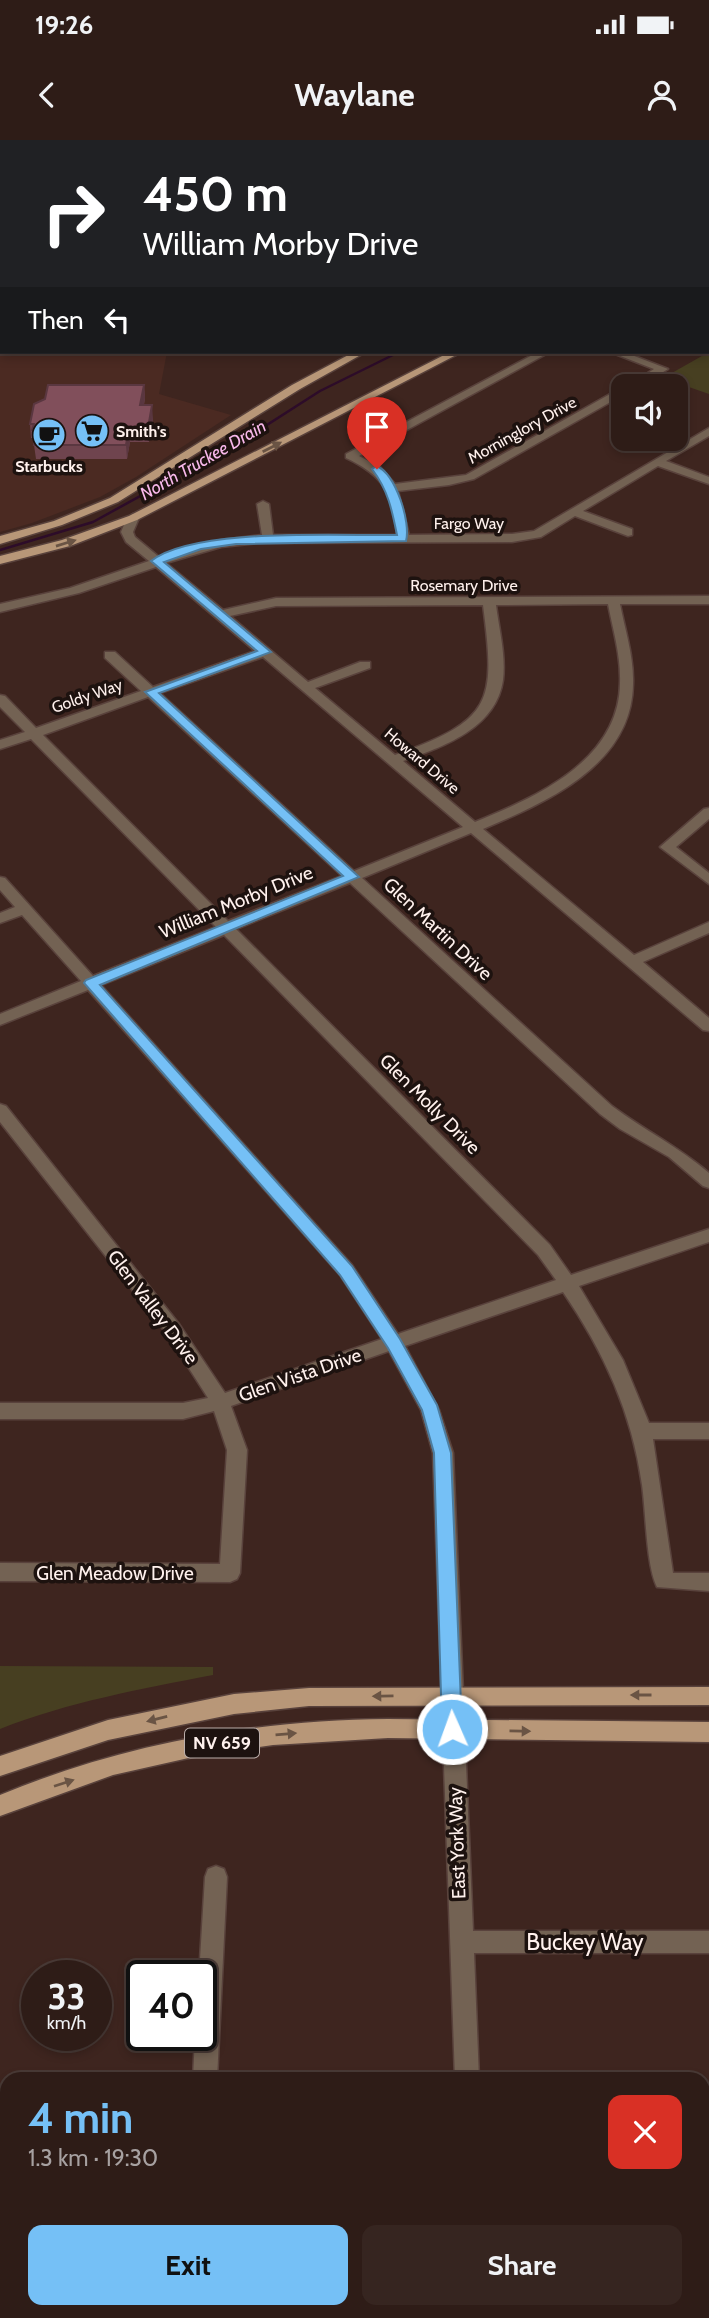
<!DOCTYPE html>
<meta charset="utf-8">
<style>
body{margin:0;font-family:Cabin,sans-serif;background:#362520;color:#f1f3f6;height:100vh;display:flex;flex-direction:column;font-size:26px;white-space:nowrap}
*{box-sizing:border-box;margin:0}
p{font-size:23px;color:#a7a1a1}
.icon{flex:none;width:38px;height:38px;fill:none;stroke:currentColor;stroke-width:2;stroke-linecap:round;stroke-linejoin:round}
.map{position:relative;flex:1;overflow:hidden}
.details{position:absolute;left:0px;top:1932px;width:710px;height:247px;display:flex;flex-direction:column;background:#2e1c17;border-radius:21px 21px 0 0;box-shadow:0 4px 10px #0003,0 0 0 2px #493a36}
.details>*{flex:none}
.guide{position:absolute;left:0px;top:0px;width:710px;height:214px;box-shadow:0 4px 10px #0003,0 0 0 2px #493a36;background:#202124;color:#fff;overflow:hidden}
.fabs{position:absolute;left:611px;top:234px;display:grid;gap:14px}
.fabs a{display:grid;place-items:center;width:77px;height:77px;border-radius:14px;background:#2e1c17;box-shadow:0 4px 10px #0003,0 0 0 2px #493a36;font-size:35px}
.speed{position:absolute;left:21px;top:1820px;display:flex;gap:14px;font-size:35px;font-weight:700;text-align:center}
.speed>*{display:grid;place-content:center;width:91px;height:91px;border-radius:50%;background:#2e1c17;box-shadow:0 4px 10px #0003,0 0 0 2px #493a36;line-height:1}
.speed small{font-size:18px;font-weight:400}
.speed .limit{border:4px solid #111;border-radius:10px;background:#fff;color:#111}
.pin{position:absolute;display:grid;place-items:center;width:60px;height:60px;color:#fff;margin:-72px -30px;border-radius:50% 50% 50% 0;rotate:-45deg;box-shadow:0 0 7px #0007}
.pin .icon{rotate:45deg}
.me{position:absolute;width:77px;margin:-38px;rotate:358deg;stroke-linejoin:round;filter:drop-shadow(0 0 5px #0008)}
.turn{display:flex;align-items:center;gap:24px;height:147px;padding:0 28px;font-size:32px}
.turn .icon{width:91px;height:91px;stroke-width:2.5}
.turn b{display:block;font-size:49px;line-height:60px}
.then{display:flex;align-items:center;height:66px;padding:0 28px;background:#0003;gap:14px;font-size:26px}
.round{display:grid;place-items:center;flex:none;width:74px;height:74px;border-radius:14px;background:#362520}
.head{display:flex;align-items:center;justify-content:space-between;height:119px;padding:0 28px}
h1{font-size:42px;font-weight:700;line-height:52px;color:#75c0f6}
.cta{display:flex;gap:14px;margin-top:auto;padding:14px 28px}
.cta a{flex:1;height:80px;border-radius:14px;background:#75c0f6;color:#111;font-size:28px;font-weight:700;line-height:80px;text-align:center}
.cta a+a{background:#362520;color:#f1f3f6}
.status{display:flex;justify-content:space-between;align-items:center;height:49px;padding:0 35px;background:#2e1c17;direction:ltr}
.status svg{height:19px;fill:currentColor}
header{display:flex;justify-content:space-between;align-items:center;height:91px;padding:0 28px;background:#2e1c17;font-size:32px;font-weight:700}
.map>svg:first-child{display:block}
.built{fill:#4b2a22}
.green{fill:#473f21}
.lines{fill:none;stroke-linecap:round;stroke-linejoin:round}
.stream{stroke:#2d0c29;stroke-width:2.5}
.minor-casing{stroke:#59423c;stroke-width:3}
.major-casing{stroke:#59423c;stroke-width:3}
.minor{fill:#736253;fill-rule:evenodd}
.major{fill:#b89778;fill-rule:evenodd}
.wall{fill:#6f444e}
.shaded-wall{fill:#5a3740}
.building{fill:#814f5b;stroke:#5a3740;stroke-width:2}
.oneway{fill:#6a5444}
.route{fill:#75c0f6;stroke:#4c7da0;stroke-width:2}
.labels{text-anchor:middle;dominant-baseline:central;stroke-width:7;stroke-linejoin:round;paint-order:stroke}
.far-street-label{font-size:16px;fill:#fff1ed;stroke:#1d120f}
.far-poi-label{font-size:16px;font-weight:bold;fill:#fff1ed;stroke:#1d120f;text-anchor:start}
.far-water-label{font-size:18px;font-style:italic;fill:#f8b8eb;stroke:#1d120f}
.shield{fill:#1d120f;stroke:#bbaeaa;stroke-width:2}
.shield-label{font-size:18px;font-weight:bold;fill:#fff1ed}
.street-label{font-size:19px;fill:#fff1ed;stroke:#1d120f}
.near-street-label{font-size:23px;fill:#fff1ed;stroke:#1d120f}
</style>
<div class="status"><b>19:26</b><svg viewBox="0 0 49 12"><path d="M0 12V9h3v3zM5 12V6h3v6zM10 12V3h3v9zM15 12V0h3v12zM26 1h20v11H26zM47 4h2v5h-2z"/></svg></div>
<header><svg class="icon" aria-label="back" viewBox="0 0 24 24"><path d="M15 5l-7 7 7 7"/></svg>Waylane<svg class="icon" aria-label="person" viewBox="0 0 24 24"><circle cx="12" cy="8" r="4"/><path d="M4 21q1-7 8-7t8 7"/></svg></header>
<div class="map">
<svg width="709" height="2178" viewBox="0 0 709 2178">
<rect width="100%" height="100%" fill="#3e251f"/>
<polygon class="built" points="0,136 2,212 167,212 159,254 231,275 136,337 100,357 32,383 0,392"/>
<g class="green">
<polygon points="709,211 709,254 663,238 709,212"/>
<path d="M0,1526L213,1527V1535C141,1549 68,1562 0,1589Z"/>
</g>
<g class="lines">
<polyline class="stream" points="0,410 93,382 253,294 320,251 399,212"/>
<defs>
<g id="minor">
<polygon points="0,0 4,0 4,1 0,4"/>
<polygon points="85,0 93,0 84,2"/>
<rect x="197" y="0" width="8" height="2"/>
<polygon points="253,0 265,0 266,2 254,2"/>
<polygon points="381,0 394,0 396,2 382,2"/>
<rect x="520" y="0" width="8" height="2"/>
<polygon points="579,0 590,0 578,2"/>
<polygon points="697,0 708,0 696,2"/>
<rect x="0" y="62" width="2" height="6"/>
<rect x="0" y="129" width="2" height="6"/>
<path d="M538,212H550L359,316L380,327L395,344L466,335L619,249L623,248V255L474,339L449,345L398,351L409,395L512,394L534,391L709,288V296L666,321L709,337V344L658,326L583,371L632,389V395L628,396L575,376L541,397L512,402L258,403L221,407L166,423L223,470L276,458L709,456V464H620C625,490 634,517 633,544C632,625 547,662 483,689L634,815L709,782V793L643,822L709,878V891L703,890L471,693L362,738L612,966C644,990 679,1007 709,1033V1048L703,1046L669,1017L620,989L600,974L350,743L236,789L550,1105L571,1135L709,1089V1102L579,1146L623,1220L649,1283H709V1299H653L673,1433H709V1451L657,1447C646,1425 646,1372 642,1345C632,1273 604,1212 563,1152L405,1206L439,1270L453,1313L473,1791H709V1813H474L479,1939H455L433,1313L421,1270L389,1211L231,1266L247,1310L240,1433L237,1439L230,1442L0,1441V1423L220,1424L227,1310L214,1271L183,1279H0V1263H183L208,1258L167,1194L0,982V964L6,966L179,1184L225,1253L382,1199L340,1135L88,850L0,885V874L81,841L22,775L0,783V773L15,767L0,750V737L5,738L93,836L216,787L31,599L0,609V600L25,592L0,567V555L5,556L36,588L141,551L105,518V512H115L153,547L255,511L156,427L79,453L0,472V464L70,448L149,421L126,402L121,392L127,378L133,374L139,378L133,392L135,397L159,417L221,400L262,395L257,364L263,361L269,364L273,395H397C393,353 384,336 346,318V314ZM608,464C613,490 621,516 620,543C619,621 536,657 475,682L403,621C442,607 496,589 503,540C506,515 499,489 496,465ZM483,465C496,564 492,580 395,615L315,548L370,528V522H360L308,542L230,476L276,466ZM263,517L463,687L354,731L160,553ZM148,557L342,736L228,781L43,595ZM224,795L538,1115L556,1140L398,1194L352,1125L101,845Z"/>
<polygon points="610,212 624,212 668,229 639,247 626,247 654,229"/>
<polygon points="709,668 709,679 676,707 709,733 709,744 660,707 704,669"/>
<polygon points="216,1726 224,1729 227,1737 217,1939 193,1939 195,1895 201,1895 201,1836 199,1836 205,1737 208,1729"/>
<rect x="0" y="1989" width="7" height="24"/>
<rect x="180" y="2172" width="26" height="6"/>
<rect x="462" y="2172" width="26" height="6"/>
</g>
<g id="major">
<polygon points="354,212 366,212 300,249 118,362 62,385 0,404 0,396 54,381 110,358 292,245"/>
<polygon points="450,212 462,212 137,380 70,406 0,424 0,416 62,400 129,376"/>
<polygon points="709,1547 709,1565 309,1566 234,1574 108,1600 0,1636 0,1616 108,1580 234,1554 309,1548"/>
<path d="M388,1579L709,1582V1602L388,1598L273,1605L193,1617L113,1635L0,1676V1655C123,1604 254,1580 388,1579Z"/>
</g>
</defs>
<use href="#minor" class="minor-casing"/>
<use href="#major" class="major-casing"/>
<use href="#minor" class="minor"/>
<use href="#major" class="major"/>
</g>
<g class="wall">
<rect x="0" y="143" width="2" height="54"/>
<polygon points="144,245 145,258 144,265 153,279 149,302 130,302 127,319 36,319 33,298 31,298 30,284"/>
</g>
<g class="shaded-wall">
<polygon points="144,245 145,258 141,279 140,265"/>
<polygon points="152,265 153,279 149,302 148,288"/>
<polygon points="129,288 130,302 127,319 126,305"/>
</g>
<g class="building">
<rect x="0" y="143" width="2" height="41"/>
<polygon points="48,245 144,245 140,265 152,265 148,288 129,288 126,305 34,305 38,290 32,290 34,284 30,284 34,264 45,259"/>
</g>
<defs><path id="oneway-solid" d="M-6-.8H1V-3.2L6.5 0L1 3.2V.8H-6Z" transform="scale(1.75)"/></defs>
<g class="oneway">
<use href="#oneway-solid" transform="translate(272 307) rotate(-27)"/>
<use href="#oneway-solid" transform="translate(66 403) rotate(-17)"/>
<use href="#oneway-solid" transform="translate(641 1555) rotate(-180)"/>
<use href="#oneway-solid" transform="translate(383 1556) rotate(179)"/>
<use href="#oneway-solid" transform="translate(157 1579) rotate(166)"/>
<use href="#oneway-solid" transform="translate(520 1591) rotate(1)"/>
<use href="#oneway-solid" transform="translate(286 1594) rotate(-5)"/>
<use href="#oneway-solid" transform="translate(64 1643) rotate(-18)"/>
</g>
<path class="route" d="M377,326C396,335 411,382 406,401L236,404L201,409L164,422L271,512L159,553L359,737L100,845L352,1126L400,1199L437,1265L451,1313L462,1589L459,1595L452,1598L445,1595L442,1589L434,1313L422,1270L388,1208L340,1135L84,843L86,840L343,736L145,552L257,511L151,421C194,387 339,396 397,395C392,370 388,350 372,329Z"/>
<defs>
<symbol id="supermarket-disc" viewBox="-11 -11 22 22"><circle r="9.5" fill="#75c0f6" stroke="#1d120f"/><path d="M-6-5.5h2.5l.6 2H6L4.5 2H-2.5L-4.4-4H-6ZM-1.5 3.2a1.3 1.3 0 1 0 .1 0ZM3 3.2a1.3 1.3 0 1 0 .1 0Z" fill="#111"/></symbol>
<symbol id="cafe-disc" viewBox="-11 -11 22 22"><circle r="9.5" fill="#75c0f6" stroke="#1d120f"/><path d="M-5.5-4.5H6V0H3Q3 3.5 0 3.5H-2.5Q-5.5 3.5-5.5 0ZM3-3.2v2h1.7v-2ZM-6 4.5H4V6H-6Z" fill="#111"/></symbol>
</defs>
<g fill-rule="evenodd">
<use href="#supermarket-disc" x="73" y="272" width="38" height="38"/>
<use href="#cafe-disc" x="30" y="276" width="38" height="38"/>
</g>
<g class="labels">
<g class="far-street-label">
<text transform="translate(522 290) rotate(-29)">Morninglory Drive</text>
<text x="469" y="383">Fargo Way</text>
<text x="464" y="445">Rosemary Drive</text>
<text transform="translate(87 556) rotate(-19)">Goldy Way</text>
<text transform="translate(422 621) rotate(40)">Howard Drive</text>
</g>
<g class="far-poi-label">
<text x="116" y="291">Smith's</text>
<text x="49" y="326" text-anchor="middle">Starbucks</text>
</g>
<g class="far-water-label">
<text transform="translate(203 320) rotate(-30)">North Truckee Drain</text>
</g>
<rect class="shield" x="185" y="1588.5" width="74" height="29" rx="5"/>
<g class="shield-label">
<text x="222" y="1603">NV 659</text>
</g>
<g class="street-label">
<text transform="translate(236 762) rotate(-22)">William Morby Drive</text>
<text transform="translate(438 789) rotate(43)">Glen Martin Drive</text>
<text transform="translate(430 964) rotate(45)">Glen Molly Drive</text>
<text transform="translate(153 1167) rotate(53)">Glen Valley Drive</text>
<text transform="translate(300 1235) rotate(-19)">Glen Vista Drive</text>
<text x="115" y="1433">Glen Meadow Drive</text>
<text transform="translate(457 1703) rotate(-92)">East York Way</text>
</g>
<g class="near-street-label">
<text x="585" y="1802">Buckey Way</text>
</g>
</g>
</svg>
<div class="fabs">
<a><svg class="icon" aria-label="sound" viewBox="0 0 24 24"><path d="M4 9h4l5-4v14l-5-4H4zM17 9q2 3 0 6"/></svg></a>
</div>
<div class="speed"><div>33<small>km/h</small></div><div class="limit">40</div></div>
<div class="pin" style="left:377px;top:329px;background:#d93025"><svg class="icon" aria-label="arrive" viewBox="0 0 24 24"><path d="M6 21V4h12l-3 4 3 4H6"/></svg></div>
<svg class="me" style="left:452px;top:1589px" viewBox="-20 -20 40 40"><circle r="17" fill="#75c0f6" stroke="#fff" stroke-width="3"/><path d="M0-11L8 9 0 5-8 9z" fill="#fff"/></svg>
<div class="guide">
<div class="turn"><svg class="icon" aria-label="right" viewBox="0 0 24 24"><path d="M7 20v-9h11M14 6l5 5-5 5"/></svg><div><b>450 m</b>William Morby Drive</div></div>
<div class="then">Then<svg class="icon" aria-label="left" viewBox="0 0 24 24"><path d="M17 20v-9H6M10 6l-5 5 5 5"/></svg></div>
</div>
<section class="details">
<div class="head"><div><h1>4 min</h1><p>1.3 km · 19:30</p></div><a class="round" style="background:#d93025;color:#fff"><svg class="icon" aria-label="close" viewBox="0 0 24 24"><path d="M6 6l12 12M18 6L6 18"/></svg></a></div>
<div class="cta"><a>Exit</a><a>Share</a></div>
</section>
</div>
